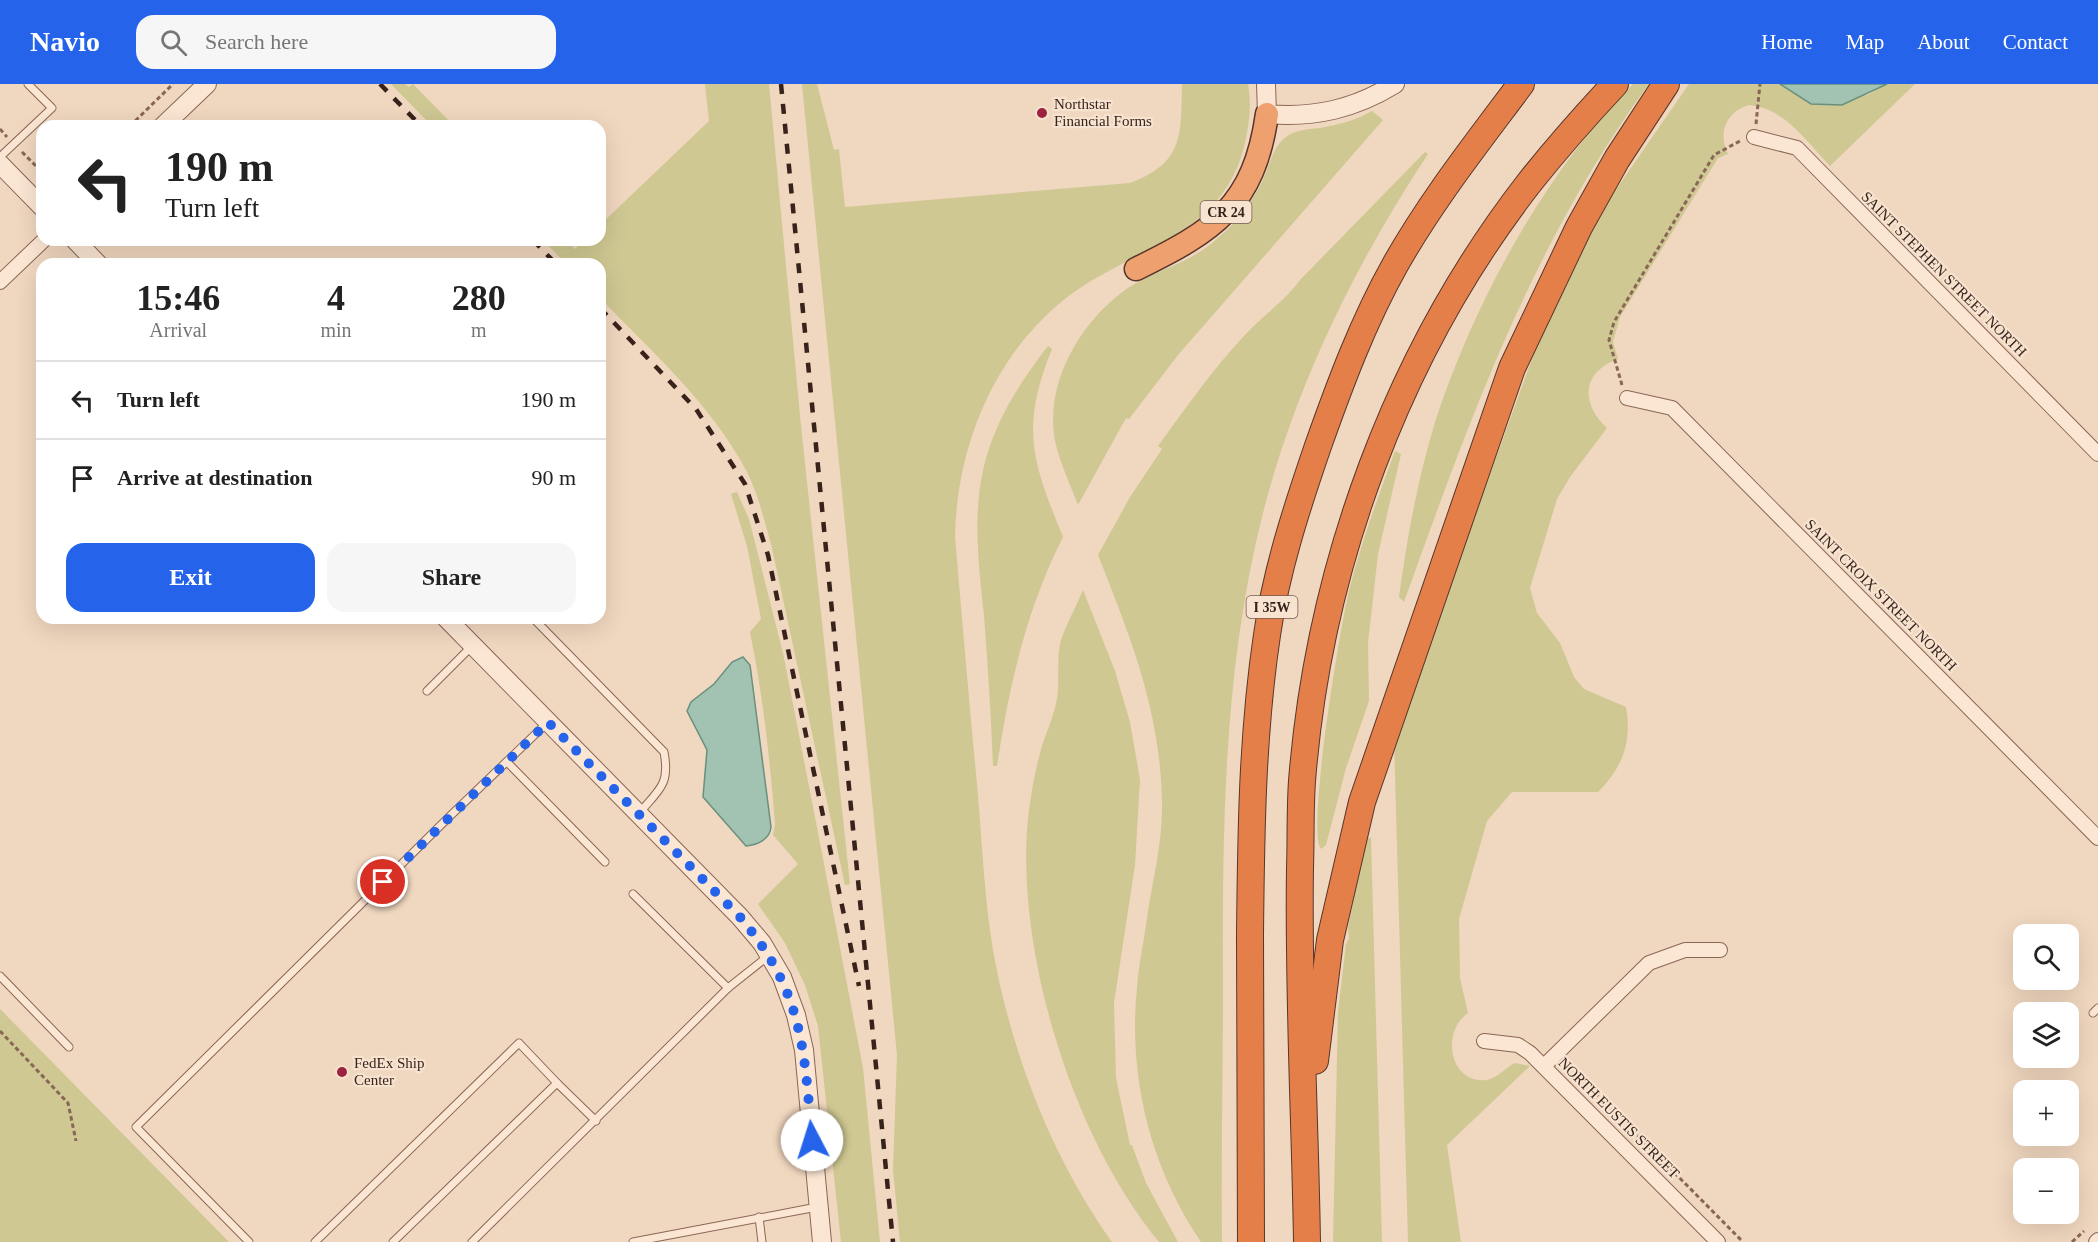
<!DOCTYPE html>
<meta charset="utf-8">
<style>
body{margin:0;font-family:"Times New Roman",serif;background:#f6f6f6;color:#222;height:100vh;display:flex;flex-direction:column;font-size:22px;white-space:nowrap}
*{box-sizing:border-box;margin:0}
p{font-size:20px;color:#767676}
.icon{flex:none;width:33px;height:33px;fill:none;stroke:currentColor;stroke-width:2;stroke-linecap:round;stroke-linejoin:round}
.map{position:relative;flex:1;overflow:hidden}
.details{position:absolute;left:36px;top:174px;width:570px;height:366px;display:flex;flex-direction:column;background:#fff;border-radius:18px;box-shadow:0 6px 24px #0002}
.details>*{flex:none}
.top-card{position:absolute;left:36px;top:36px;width:570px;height:126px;border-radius:18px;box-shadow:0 6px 24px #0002;background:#fff;color:#222;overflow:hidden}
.fabs{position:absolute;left:2013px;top:840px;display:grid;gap:12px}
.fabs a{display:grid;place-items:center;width:66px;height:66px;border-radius:12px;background:#fff;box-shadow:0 6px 24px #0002;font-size:30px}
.pin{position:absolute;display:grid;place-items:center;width:51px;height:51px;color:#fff;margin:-26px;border:3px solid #fff;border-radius:50%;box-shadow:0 2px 6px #0007}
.me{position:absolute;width:66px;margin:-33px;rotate:355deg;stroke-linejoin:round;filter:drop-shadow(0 0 4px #0008)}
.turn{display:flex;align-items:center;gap:21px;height:126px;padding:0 30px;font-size:27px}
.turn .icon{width:78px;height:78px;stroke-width:2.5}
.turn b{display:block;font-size:42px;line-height:51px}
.eta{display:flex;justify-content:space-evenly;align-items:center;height:102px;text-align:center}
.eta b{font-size:36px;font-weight:600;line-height:42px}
.primary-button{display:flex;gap:12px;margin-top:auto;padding:12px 30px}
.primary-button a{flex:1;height:69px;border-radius:18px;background:#2563eb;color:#fff;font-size:24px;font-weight:600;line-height:69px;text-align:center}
.primary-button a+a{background:#f6f6f6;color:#222}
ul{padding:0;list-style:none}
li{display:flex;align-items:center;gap:18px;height:78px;padding:0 30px;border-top:2px solid #e0e0e0}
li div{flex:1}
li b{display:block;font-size:22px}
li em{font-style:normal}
header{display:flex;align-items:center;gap:36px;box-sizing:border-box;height:84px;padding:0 30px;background:#2563eb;color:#fff}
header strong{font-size:28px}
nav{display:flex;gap:33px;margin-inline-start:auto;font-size:21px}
.search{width:420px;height:54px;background:#f6f6f6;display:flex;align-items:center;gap:15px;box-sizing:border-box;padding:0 21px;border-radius:18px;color:#767676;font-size:22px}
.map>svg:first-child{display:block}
.green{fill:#cfc893}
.water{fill:#a2c2b2;stroke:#69907e;stroke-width:1.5}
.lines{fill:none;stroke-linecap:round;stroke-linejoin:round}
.service-casing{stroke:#8a6656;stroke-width:9}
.minor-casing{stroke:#8a6656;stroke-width:16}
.tertiary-casing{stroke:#8a6656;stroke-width:20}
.trunk-casing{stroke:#57362b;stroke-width:25}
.motorway-casing{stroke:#57362b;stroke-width:28}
.path{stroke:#8a6656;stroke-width:3;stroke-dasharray:4.5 3;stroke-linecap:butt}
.service{stroke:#fbe6d3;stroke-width:7}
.minor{stroke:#fbe6d3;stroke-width:14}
.tertiary{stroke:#fbe6d3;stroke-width:18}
.trunk{stroke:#eea06f;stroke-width:22}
.motorway{stroke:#e57f4a;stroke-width:26}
.rail{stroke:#38231c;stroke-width:4.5;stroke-dasharray:10 10;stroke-linecap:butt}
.route{stroke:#2563eb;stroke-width:10;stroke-dasharray:0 18}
.poi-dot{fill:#9c233f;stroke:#f7e3cf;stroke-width:2}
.labels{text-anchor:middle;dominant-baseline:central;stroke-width:4.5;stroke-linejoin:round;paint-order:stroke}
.shield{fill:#f7e3cf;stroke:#715d52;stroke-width:1.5}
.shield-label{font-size:14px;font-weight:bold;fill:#38231c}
.poi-label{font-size:15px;fill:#38231c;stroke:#f7e3cf;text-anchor:start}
.street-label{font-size:15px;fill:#38231c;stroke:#f7e3cf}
</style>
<header>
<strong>Navio</strong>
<div class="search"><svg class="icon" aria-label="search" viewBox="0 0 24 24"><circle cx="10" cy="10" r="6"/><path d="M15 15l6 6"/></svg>Search here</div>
<nav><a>Home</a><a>Map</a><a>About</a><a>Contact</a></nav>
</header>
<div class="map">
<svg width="2098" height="1158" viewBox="0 0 2098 1158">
<rect width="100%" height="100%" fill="#f0d7bf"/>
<g class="green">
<polygon points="391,0 405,0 409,3 413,0 454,42 432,42"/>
<path d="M705,0H769L801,342L850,800L845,801L771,460C764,436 758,409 746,386C711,320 652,268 600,214V180H566L543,156H566L575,165L584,156H600V141L709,37Z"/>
<path d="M802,0H817L834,66L839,65L845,123L1130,99C1184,79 1181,51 1182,0H1248C1252,21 1249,43 1244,63C1221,156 1124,165 1060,219C992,276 957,364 955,452C962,534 969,617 977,700C982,755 984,812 993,866C1011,968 1052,1074 1112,1158H900L893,1086L897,971Z"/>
<path d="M1633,0H1649C1532,159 1470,335 1404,518L1399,513C1407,454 1418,393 1436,335C1475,217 1545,88 1633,0Z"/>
<path d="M1689,0H1780L1811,20L1867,11L1887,0H1915L1830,82C1807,58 1785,24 1749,21C1727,27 1717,49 1728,70L1718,74L1620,233L1613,258L1618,275C1582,288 1580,319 1607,344L1570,393L1557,415L1530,504L1537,529L1560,559L1574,593L1584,605L1626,623C1632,658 1623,683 1598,708H1512L1487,737L1459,835L1460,894L1468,929C1440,948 1450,1001 1487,996C1497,994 1507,983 1515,979L1530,982L1447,1061L1461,1158H1408L1394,654L1540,253L1585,160L1615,107Z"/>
<path d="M1372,27L1383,36L1178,271L1129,335L1126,334L1078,421C1070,400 1060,379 1055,357C1044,299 1081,236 1128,204C1154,187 1187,180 1212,159C1232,143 1249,124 1261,100C1269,85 1272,63 1286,53C1298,44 1312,46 1325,43C1342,40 1358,35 1372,27Z"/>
<path d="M1425,68L1428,70C1366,164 1315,263 1280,370C1224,543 1222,723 1223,904C1223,990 1221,1071 1222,1158H1201C1150,1083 1128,993 1137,903C1139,878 1145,852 1148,827C1153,796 1162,759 1162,725C1162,631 1132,557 1098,471L1130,413L1162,365L1158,362C1185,325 1212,286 1244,252C1262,232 1284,218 1300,196Z"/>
<path d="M1048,262L1052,265C1020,344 1032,377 1063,453C1026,526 1009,602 997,682H993C991,632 988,582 984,532C979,482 972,432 984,382C995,337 1020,298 1048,262Z"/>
<path d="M1395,367L1401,370L1378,470L1368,559L1369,617L1346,684L1326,761L1321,765C1306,749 1341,538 1349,507C1361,459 1378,413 1395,367Z"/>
<path d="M737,408L749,435L783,569L820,759L863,984L880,1158H841L818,942L805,901L785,859L758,820L798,780L773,751L775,740C770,675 763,612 750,548L761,535L747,462L731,410Z"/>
<path d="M1083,506L1115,587L1130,638L1140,696L1135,781L1114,919L1116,994L1130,1061H1132L1146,1099L1178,1158H1159C1073,1054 1015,868 1028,734C1031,710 1035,685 1042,662C1047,647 1054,631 1057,615C1060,596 1056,574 1061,556C1067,539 1076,523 1083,506Z"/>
<polygon points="1365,754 1371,754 1382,1158 1333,1158 1338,928 1346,860 1349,854 1348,844"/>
<polygon points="0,925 229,1158 0,1158"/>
</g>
<g class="water">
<polygon points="1780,0 1887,0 1842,21 1811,20"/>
<path d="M743,573L750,581L771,743C770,755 758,761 746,762L703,713L707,666L687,627L691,618L714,600L732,578Z"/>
</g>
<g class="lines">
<defs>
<g id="service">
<polyline points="0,73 52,24 28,0"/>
<path d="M533,534L664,668C670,700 660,705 640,728"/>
<polyline points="427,607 472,562"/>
<polyline points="507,678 605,778"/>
<polyline points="633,810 728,904"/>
<polyline points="0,892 69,963"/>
<polyline points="2093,929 2098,924"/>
<polyline points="759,1133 762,1158"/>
<polyline points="249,1158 136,1043 449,733 548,638"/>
<polyline points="315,1158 519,959 557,999"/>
<polyline points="393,1158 557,999 596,1037"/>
<polyline points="472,1158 728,904 767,873"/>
<polyline points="633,1158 817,1123"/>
</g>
<g id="minor">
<polyline points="1754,53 1797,64 2098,370"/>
<polyline points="0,198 44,156"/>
<polyline points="1627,314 1672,324 2098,754"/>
<polyline points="1484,957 1518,961 1530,969 1718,1158"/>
<polyline points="1544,982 1649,879 1685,866 1720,866"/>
<polyline points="2096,1158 2098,1156"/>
</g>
<g id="tertiary">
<path d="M1266,0L1267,30C1315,34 1354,25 1395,0"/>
<polyline points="163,42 207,0"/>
<polyline points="0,80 42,123"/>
<polyline points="75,156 98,180"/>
<polyline points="446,534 740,833 762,859 782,893 796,931 804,966 822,1158"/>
</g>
<path id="trunk" d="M1136,185C1214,147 1254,122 1267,30"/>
<g id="motorway">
<polyline points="1315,977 1330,856 1362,718 1512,284 1579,143 1617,75 1666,0"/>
<path d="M1251,1158C1251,1056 1250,953 1250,851C1251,750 1252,651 1267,551C1276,487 1297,423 1318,362C1340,300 1363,238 1395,181C1431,117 1477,59 1521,0"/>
<path d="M1307,1158C1305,1033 1298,909 1300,784C1301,755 1300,726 1302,697C1319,483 1397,269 1529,99C1556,65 1585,32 1615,0"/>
</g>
</defs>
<use href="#service" class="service-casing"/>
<use href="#minor" class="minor-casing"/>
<use href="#tertiary" class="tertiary-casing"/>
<use href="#trunk" class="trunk-casing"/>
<use href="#motorway" class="motorway-casing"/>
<g class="path">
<polyline points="1756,40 1760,0"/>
<polyline points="130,42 173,0"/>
<polyline points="0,45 7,53"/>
<polyline points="22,68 42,88"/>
<polyline points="1622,301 1609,256 1614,238 1714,71 1740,57"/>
<polyline points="0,947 68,1019 76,1057"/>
<polyline points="1569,982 1743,1158"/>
<polyline points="2072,1158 2084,1147"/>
</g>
<use href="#service" class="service"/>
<use href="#minor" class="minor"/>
<use href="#tertiary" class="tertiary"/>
<use href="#trunk" class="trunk"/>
<use href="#motorway" class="motorway"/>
<g class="rail">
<polyline points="380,0 421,42"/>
<polyline points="781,0 893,1158"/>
<polyline points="533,156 556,180"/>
<polyline points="600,224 696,325 745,400 768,471 859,902"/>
</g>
</g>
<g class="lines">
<path class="route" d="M383,798L548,638L740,833C803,908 804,963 812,1056"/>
</g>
<g class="poi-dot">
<circle cx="1042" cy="29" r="6"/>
<circle cx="342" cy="988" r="6"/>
</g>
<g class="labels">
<g class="shield">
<rect x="1200.5" y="117" width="51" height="22" rx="4.5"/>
<rect x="1246.5" y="512" width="51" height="22" rx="4.5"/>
</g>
<g class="shield-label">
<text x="1226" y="128">CR 24</text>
<text x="1272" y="523">I 35W</text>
</g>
<g class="poi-label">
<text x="1054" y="20">Northstar<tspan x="1054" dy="17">Financial Forms</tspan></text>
<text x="354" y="979">FedEx Ship<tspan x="354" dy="17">Center</tspan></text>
</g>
<g class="street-label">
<text transform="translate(1944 190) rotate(45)">SAINT STEPHEN STREET NORTH</text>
<text transform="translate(1881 511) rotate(45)">SAINT CROIX STREET NORTH</text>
<text transform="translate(1619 1034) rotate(45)">NORTH EUSTIS STREET</text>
</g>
</g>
</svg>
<div class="fabs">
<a><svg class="icon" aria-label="search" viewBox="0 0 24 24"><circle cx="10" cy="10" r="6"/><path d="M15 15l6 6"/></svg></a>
<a><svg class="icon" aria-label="layers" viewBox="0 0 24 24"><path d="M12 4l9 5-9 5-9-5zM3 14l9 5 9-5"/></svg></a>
<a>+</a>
<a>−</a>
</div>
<div class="pin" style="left:383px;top:798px;background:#d93025"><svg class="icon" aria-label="arrive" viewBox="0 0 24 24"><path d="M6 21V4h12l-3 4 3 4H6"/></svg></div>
<svg class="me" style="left:812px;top:1056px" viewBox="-20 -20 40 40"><circle r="19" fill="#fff"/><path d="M0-13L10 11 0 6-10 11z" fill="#2563eb"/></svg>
<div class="top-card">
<div class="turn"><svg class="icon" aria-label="left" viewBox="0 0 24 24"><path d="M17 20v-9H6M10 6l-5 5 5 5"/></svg><div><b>190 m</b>Turn left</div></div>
</div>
<section class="details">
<div class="eta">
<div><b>15:46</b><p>Arrival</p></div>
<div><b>4</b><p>min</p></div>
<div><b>280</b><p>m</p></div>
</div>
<ul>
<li><svg class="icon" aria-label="left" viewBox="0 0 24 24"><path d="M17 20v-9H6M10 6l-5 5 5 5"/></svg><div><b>Turn left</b></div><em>190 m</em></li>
<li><svg class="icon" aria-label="arrive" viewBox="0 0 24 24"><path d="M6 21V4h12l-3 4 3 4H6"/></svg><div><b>Arrive at destination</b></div><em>90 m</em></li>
</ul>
<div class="primary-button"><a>Exit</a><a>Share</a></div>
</section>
</div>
